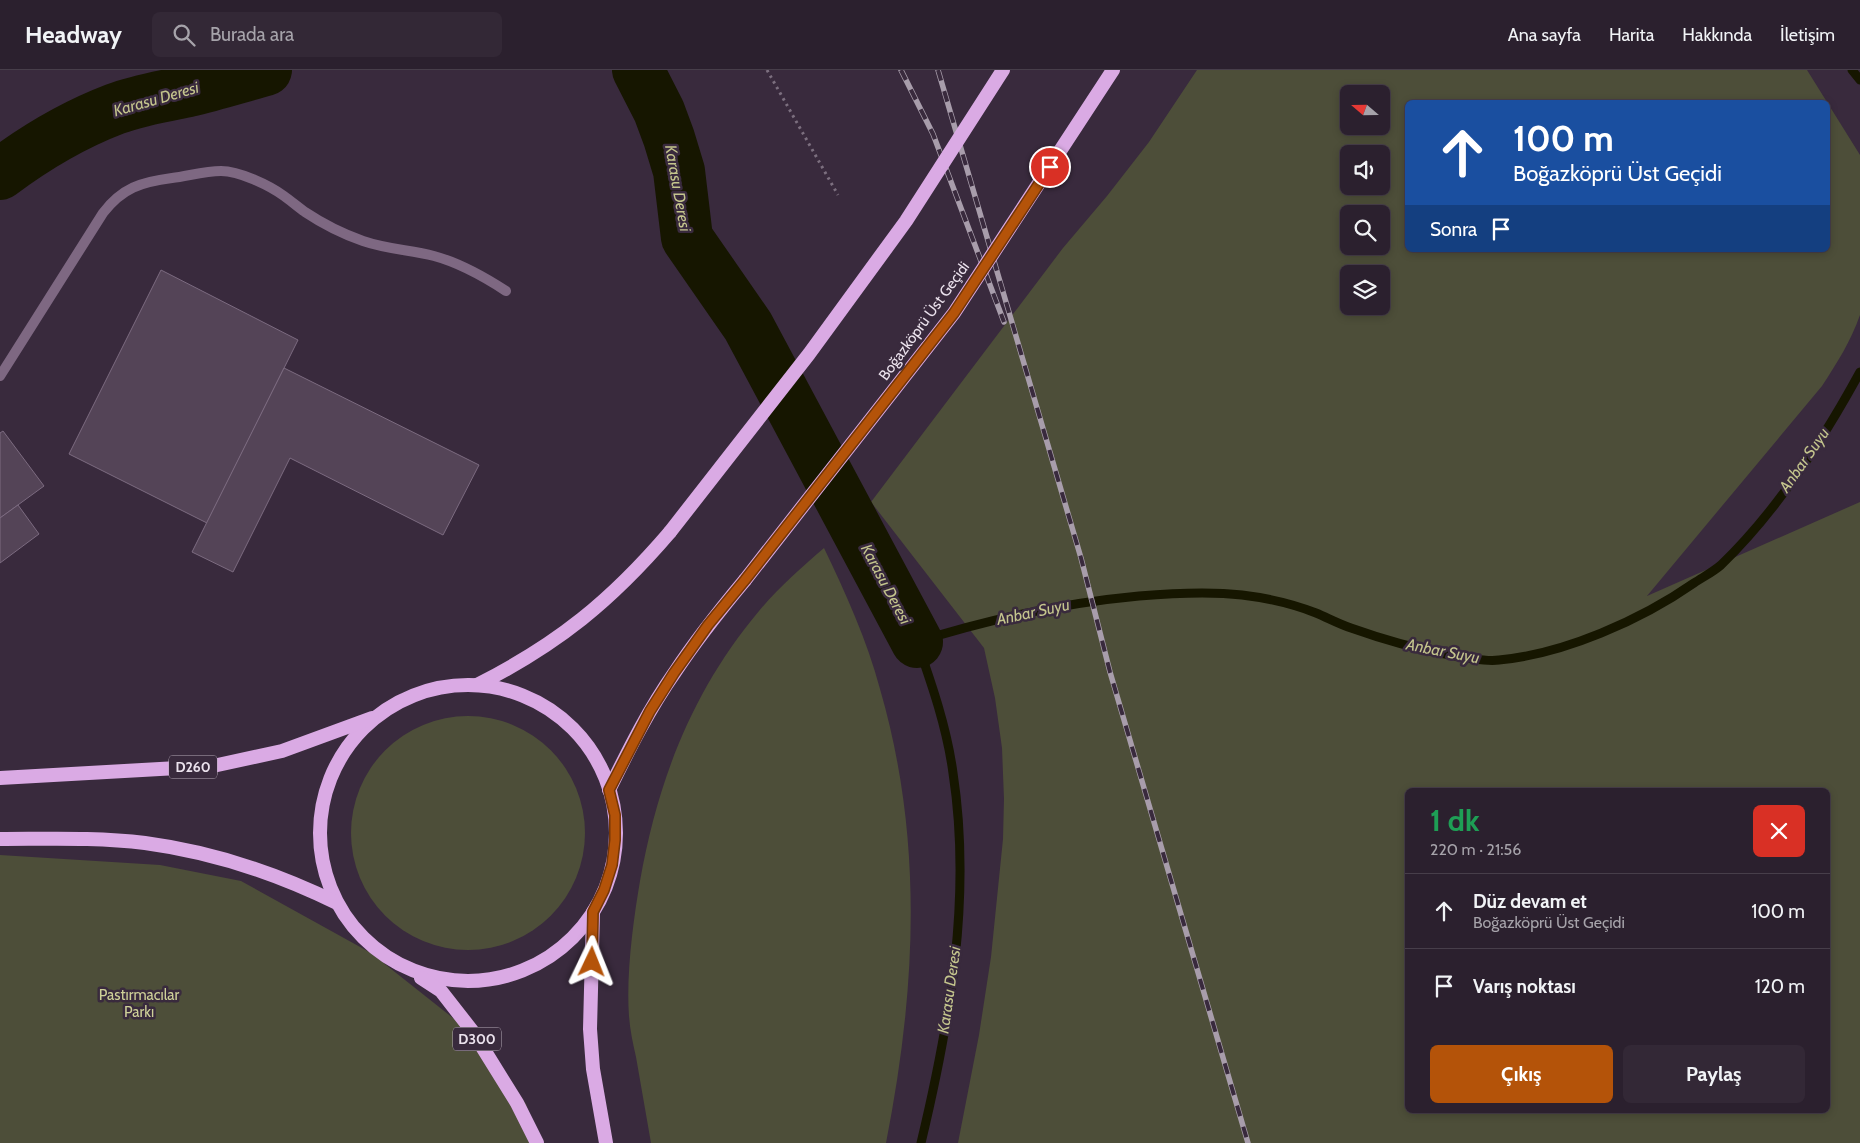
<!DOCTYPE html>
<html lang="tr">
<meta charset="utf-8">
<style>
body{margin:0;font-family:Cabin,sans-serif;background:#332836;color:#f1f3f6;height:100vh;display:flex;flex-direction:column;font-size:19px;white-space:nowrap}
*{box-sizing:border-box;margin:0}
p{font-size:16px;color:#a6a3aa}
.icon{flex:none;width:28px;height:28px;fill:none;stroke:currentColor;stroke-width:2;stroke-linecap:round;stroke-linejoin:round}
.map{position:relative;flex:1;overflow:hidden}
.details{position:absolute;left:1405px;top:718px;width:425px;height:325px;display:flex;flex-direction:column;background:#2b202e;border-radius:8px;box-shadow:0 2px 8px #0003,0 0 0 1px #473e4a}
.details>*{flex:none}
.banner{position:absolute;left:1405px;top:30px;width:425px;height:152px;border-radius:8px;box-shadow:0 2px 8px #0003,0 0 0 1px #473e4a;background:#1a4fa0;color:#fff;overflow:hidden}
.needle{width:32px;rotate:290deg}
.fabs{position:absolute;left:1340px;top:15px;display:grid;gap:10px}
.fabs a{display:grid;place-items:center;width:50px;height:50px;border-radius:8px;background:#2b202e;box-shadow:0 2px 8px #0003,0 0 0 1px #473e4a;font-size:25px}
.pin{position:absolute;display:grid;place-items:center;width:42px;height:42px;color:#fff;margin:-21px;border:2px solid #fff;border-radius:50%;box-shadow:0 1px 5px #0007}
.me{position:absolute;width:55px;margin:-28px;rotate:2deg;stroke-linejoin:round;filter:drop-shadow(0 0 4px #0008)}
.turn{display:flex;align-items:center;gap:18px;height:105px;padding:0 25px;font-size:22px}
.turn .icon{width:65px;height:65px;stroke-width:2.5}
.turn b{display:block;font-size:35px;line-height:42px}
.then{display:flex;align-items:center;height:48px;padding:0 25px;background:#0003;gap:10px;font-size:19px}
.round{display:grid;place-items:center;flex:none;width:52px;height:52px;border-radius:8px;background:#332836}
.overview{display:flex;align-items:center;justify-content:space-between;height:85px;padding:0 25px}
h1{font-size:30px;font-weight:700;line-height:38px;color:#1e9e55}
.action{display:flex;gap:10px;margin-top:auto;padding:10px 25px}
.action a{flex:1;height:58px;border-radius:8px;background:#b45309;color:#fff;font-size:20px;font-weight:700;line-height:58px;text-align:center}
.action a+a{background:#332836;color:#f1f3f6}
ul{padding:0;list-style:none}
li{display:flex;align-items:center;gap:15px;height:75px;padding:0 25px;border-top:1px solid #473e4a}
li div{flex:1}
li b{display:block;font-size:19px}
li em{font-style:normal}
header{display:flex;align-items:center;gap:30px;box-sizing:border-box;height:70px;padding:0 25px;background:#2b202e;border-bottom:1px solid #473e4a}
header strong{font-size:24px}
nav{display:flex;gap:28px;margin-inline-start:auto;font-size:18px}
.search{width:350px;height:45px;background:#332836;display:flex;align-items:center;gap:12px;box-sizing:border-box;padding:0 18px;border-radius:8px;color:#a6a3aa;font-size:19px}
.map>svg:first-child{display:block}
.green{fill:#4d4e39;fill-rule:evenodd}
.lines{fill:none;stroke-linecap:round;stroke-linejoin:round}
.stream{stroke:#161600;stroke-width:9}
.river{stroke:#161600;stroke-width:52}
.building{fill:#544457;stroke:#7c6b80}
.path{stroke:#7c6f7f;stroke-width:3;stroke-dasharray:2.5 4;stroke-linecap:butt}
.service{stroke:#7e6882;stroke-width:10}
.trunk{stroke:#daaae4;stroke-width:14}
.rail-casing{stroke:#a89dab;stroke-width:5.5}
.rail{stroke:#392a3d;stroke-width:4;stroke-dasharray:11;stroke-linecap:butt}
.trunk-bridge{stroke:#daaae4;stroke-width:14}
.route-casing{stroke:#753606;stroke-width:12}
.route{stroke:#b45309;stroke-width:9}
.labels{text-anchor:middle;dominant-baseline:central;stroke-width:5;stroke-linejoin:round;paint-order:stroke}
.shield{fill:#392a3d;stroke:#b6abb8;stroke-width:1}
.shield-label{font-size:14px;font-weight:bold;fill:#ebe2ed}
.street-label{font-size:15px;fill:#ebe2ed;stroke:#392a3d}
.park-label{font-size:15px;fill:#ced098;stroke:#392a3d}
.water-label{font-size:16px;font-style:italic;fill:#c4c58d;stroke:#392a3d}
</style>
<header>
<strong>Headway</strong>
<div class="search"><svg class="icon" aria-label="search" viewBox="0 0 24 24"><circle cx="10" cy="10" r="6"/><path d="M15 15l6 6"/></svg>Burada ara</div>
<nav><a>Ana sayfa</a><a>Harita</a><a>Hakkında</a><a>İletişim</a></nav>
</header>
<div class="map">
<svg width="1860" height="1073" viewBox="0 0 1860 1073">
<rect width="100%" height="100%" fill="#392a3d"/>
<g class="green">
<path d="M1197,0H1807L1860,85V245C1851,271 1837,293 1822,316L1647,526L1860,432V1073H958L979,965L991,887L1003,769L1004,729L1002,678L995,628L984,578L871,432L1063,178L1107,126L1149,72ZM1349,24H1381V56H1349ZM1408,32H1828V180H1408ZM1349,84H1381V116H1349ZM1349,144H1381V176H1349ZM1349,204H1381V236H1349ZM1408,720H1828V1040H1408Z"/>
<path d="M824,478C846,524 867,570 880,619C924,771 916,920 886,1073H651C646,1044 641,1016 636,987C633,974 630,960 629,946C626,905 633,852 640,811C658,710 692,621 759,541C778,518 801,498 824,478Z"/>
<circle cx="468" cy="763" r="117"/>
<polygon points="0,785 160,795 241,811 371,883 458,952 526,1034 539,1073 0,1073"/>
</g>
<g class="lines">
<g class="stream">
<polyline points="1852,0 1860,10"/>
<path d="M921,1073C950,952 972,827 953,703C947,658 932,615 917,572C990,549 1063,533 1139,526C1174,523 1208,521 1242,525C1267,528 1293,534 1316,543C1328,548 1339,554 1351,558C1382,569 1413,578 1445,584C1460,587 1484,592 1499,590C1564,584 1641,550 1694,513C1703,507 1713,502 1721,495C1778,440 1823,370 1860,302"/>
</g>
<g class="river">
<polyline points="638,0 659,41 669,68 679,101 687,168 748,256 917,572"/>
<path d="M0,104C36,77 73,55 115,39C139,30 164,26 189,21C215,15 240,7 266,0"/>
</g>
</g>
<g class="building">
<polygon points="161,200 298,270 207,453 69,384"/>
<polygon points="284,298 479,395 443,465 290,388 233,502 192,482"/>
<polygon points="3,361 44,416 0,448 0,363"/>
<polygon points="18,435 39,464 0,493 0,448"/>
</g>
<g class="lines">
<polyline class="path" points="767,0 838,125"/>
<path class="service" d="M0,306L103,143C122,118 141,112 172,108C188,106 205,101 221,101C239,101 269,115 284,126C291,131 298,137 305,142C323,154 343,164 363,171C386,179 410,180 434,186C460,193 483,206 506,221"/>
<g class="trunk">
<path d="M477,615C558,574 611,531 670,462"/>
<circle cx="468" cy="763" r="148"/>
<polyline points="0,708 213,696 282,681 372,648"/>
<path d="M609,720C629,679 649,639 675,602C696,570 720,540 745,510"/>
<path d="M0,769C48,769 97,767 145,773C213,782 276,803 337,833"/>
<polyline points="593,842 590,959 593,999 606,1073"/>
<polyline points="421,908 441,921 473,962 517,1033 537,1073"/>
</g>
<defs>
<g id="rail">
<polyline points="901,0 933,64 1004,252"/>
<polyline points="938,0 1081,488 1110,602 1248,1073"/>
</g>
</defs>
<use href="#rail" class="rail-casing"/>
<use href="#rail" class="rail"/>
<g class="trunk-bridge">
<polyline points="670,462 809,284 906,151 1003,0"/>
<polyline points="745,510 954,243 1113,0"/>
</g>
</g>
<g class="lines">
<defs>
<polyline id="route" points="592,892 593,842 604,820 612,795 615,770 615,745 609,720 650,641 674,603 708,555 745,510 954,243 1050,97"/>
</defs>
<use href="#route" class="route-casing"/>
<use href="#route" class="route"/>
</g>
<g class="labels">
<g class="shield">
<rect x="169" y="685.5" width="48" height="23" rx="4"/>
<rect x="453" y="957.5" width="48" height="23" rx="4"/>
</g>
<g class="shield-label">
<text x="193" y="697">D260</text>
<text x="477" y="969">D300</text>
</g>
<g class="street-label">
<text transform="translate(924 251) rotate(-54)">Boğazköprü Üst Geçidi</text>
</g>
<g class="park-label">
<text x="139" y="925">Pastırmacılar<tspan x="139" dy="17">Parkı</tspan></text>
</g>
<g class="water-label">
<text transform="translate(156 29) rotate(-16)">Karasu Deresi</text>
<text transform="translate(678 118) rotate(80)">Karasu Deresi</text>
<text transform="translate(1804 390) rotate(-55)">Anbar Suyu</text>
<text transform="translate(886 514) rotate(62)">Karasu Deresi</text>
<text transform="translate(1033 542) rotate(-12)">Anbar Suyu</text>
<text transform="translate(1443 581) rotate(11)">Anbar Suyu</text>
<text transform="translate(949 920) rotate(-82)">Karasu Deresi</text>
</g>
</g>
</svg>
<div class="fabs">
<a><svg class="needle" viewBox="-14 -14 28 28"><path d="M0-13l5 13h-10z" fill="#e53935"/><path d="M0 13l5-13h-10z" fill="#a6a3aa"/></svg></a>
<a><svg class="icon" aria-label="sound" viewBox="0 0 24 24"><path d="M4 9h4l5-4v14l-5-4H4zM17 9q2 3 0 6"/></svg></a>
<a><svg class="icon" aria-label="search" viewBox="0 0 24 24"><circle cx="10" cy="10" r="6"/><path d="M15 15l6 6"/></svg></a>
<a><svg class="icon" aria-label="layers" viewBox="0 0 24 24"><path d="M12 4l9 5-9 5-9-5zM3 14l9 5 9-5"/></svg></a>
</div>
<div class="pin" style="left:1050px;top:97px;background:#d93025"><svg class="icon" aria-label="arrive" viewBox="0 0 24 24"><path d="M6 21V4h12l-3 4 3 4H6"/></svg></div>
<svg class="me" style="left:592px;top:892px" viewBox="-20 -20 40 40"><path d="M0-17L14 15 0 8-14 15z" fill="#b45309" stroke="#fff" stroke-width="4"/></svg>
<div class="banner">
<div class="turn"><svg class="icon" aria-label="ahead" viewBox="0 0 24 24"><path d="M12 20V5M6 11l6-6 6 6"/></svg><div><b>100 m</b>Boğazköprü Üst Geçidi</div></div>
<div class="then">Sonra<svg class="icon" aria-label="arrive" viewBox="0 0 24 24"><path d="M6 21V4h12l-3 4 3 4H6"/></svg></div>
</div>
<section class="details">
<div class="overview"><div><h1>1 dk</h1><p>220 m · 21:56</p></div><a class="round" style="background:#d93025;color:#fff"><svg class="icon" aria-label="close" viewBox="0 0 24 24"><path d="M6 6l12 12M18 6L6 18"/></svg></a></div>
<ul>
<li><svg class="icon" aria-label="ahead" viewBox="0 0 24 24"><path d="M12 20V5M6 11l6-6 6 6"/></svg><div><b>Düz devam et</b><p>Boğazköprü Üst Geçidi</p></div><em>100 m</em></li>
<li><svg class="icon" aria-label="arrive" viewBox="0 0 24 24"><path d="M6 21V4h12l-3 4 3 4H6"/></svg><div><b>Varış noktası</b></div><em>120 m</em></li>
</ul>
<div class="action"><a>Çıkış</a><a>Paylaş</a></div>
</section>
</div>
